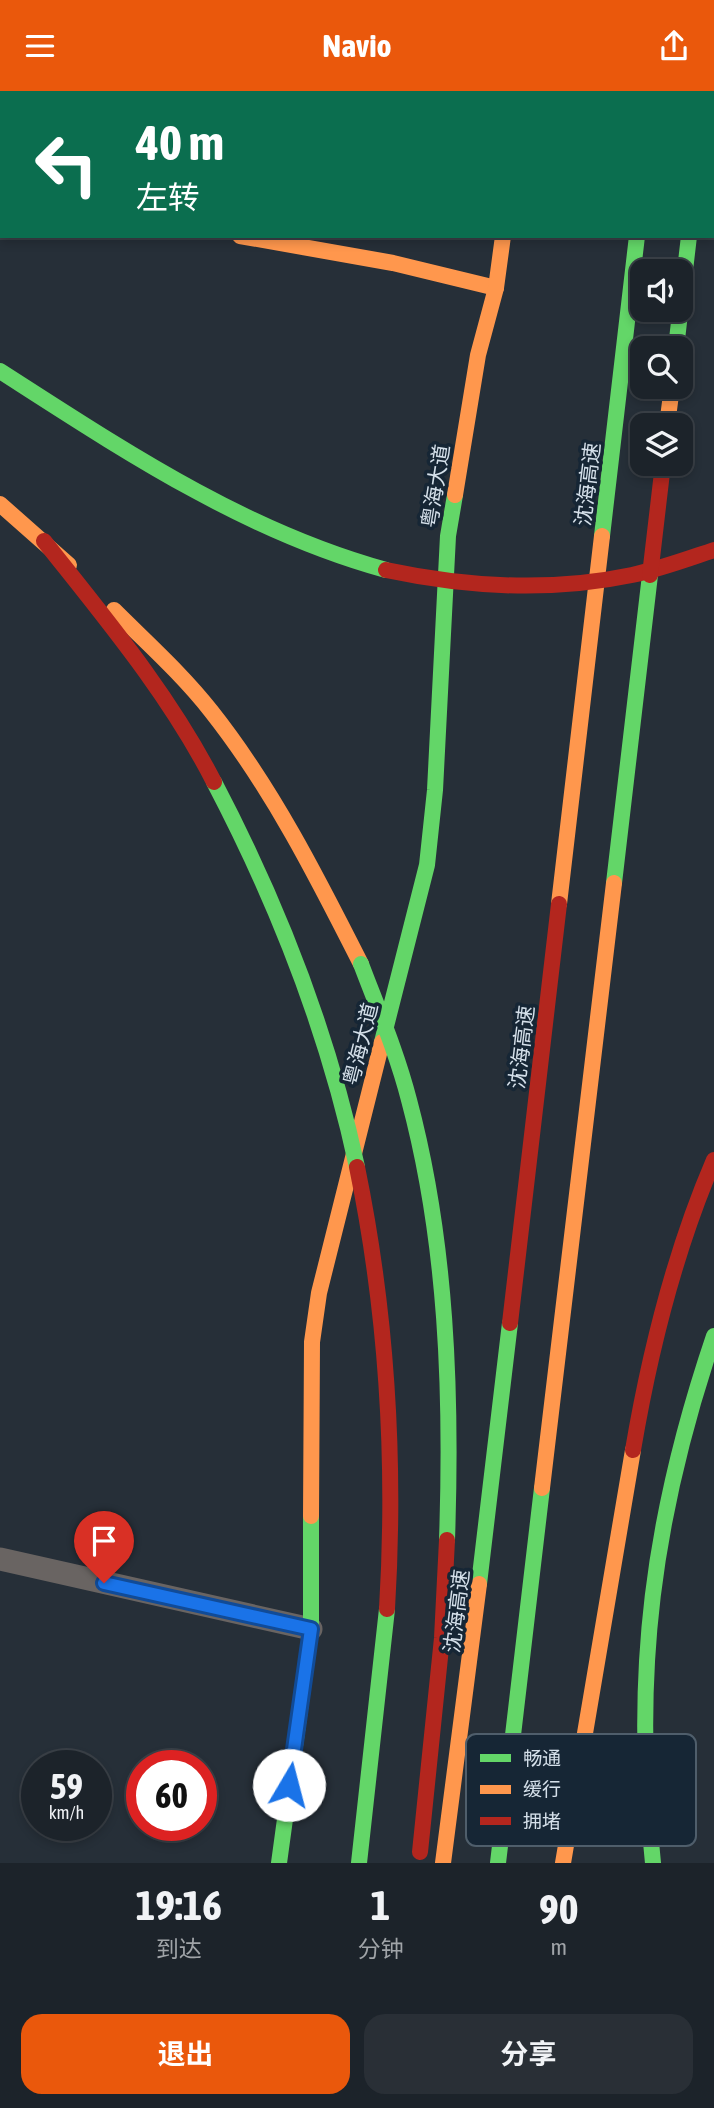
<!DOCTYPE html>
<html lang="zh">
<meta charset="utf-8">
<style>
body{margin:0;font-family:"Asap Condensed","Noto Sans SC",sans-serif;background:#292f36;color:#f1f3f6;height:100vh;display:flex;flex-direction:column;font-size:26px;white-space:nowrap}
*{box-sizing:border-box;margin:0}
p{font-size:23px;color:#a0a4a8}
.icon{flex:none;width:38px;height:38px;fill:none;stroke:currentColor;stroke-width:2;stroke-linecap:round;stroke-linejoin:round}
.map{position:relative;height:1772px;overflow:hidden}
.panel{display:flex;flex-direction:column;background:#1c232a;flex:1}
.panel>*{flex:none}
.hud{position:absolute;left:0px;top:0px;width:714px;height:147px;box-shadow:0 4px 10px #0003,0 0 0 2px #3a4047;background:#0b6e4f;color:#fff;overflow:hidden}
.controls{position:absolute;left:630px;top:168px;display:grid;gap:14px}
.controls a{display:grid;place-items:center;width:63px;height:63px;border-radius:14px;background:#1c232a;box-shadow:0 4px 10px #0003,0 0 0 2px #3a4047;font-size:35px}
.speed{position:absolute;left:21px;top:1659px;display:flex;gap:14px;font-size:35px;font-weight:700;text-align:center}
.speed>*{display:grid;place-content:center;width:91px;height:91px;border-radius:50%;background:#1c232a;box-shadow:0 4px 10px #0003,0 0 0 2px #3a4047;line-height:1}
.speed small{font-size:18px;font-weight:400}
.speed .limit{border:10px solid #d22;background:#fff;color:#111}
.pin{position:absolute;display:grid;place-items:center;width:60px;height:60px;color:#fff;margin:-72px -30px;border-radius:50% 50% 50% 0;rotate:-45deg;box-shadow:0 0 7px #0007}
.pin .icon{rotate:45deg}
.me{position:absolute;width:77px;margin:-38px;rotate:8deg;stroke-linejoin:round;filter:drop-shadow(0 0 5px #0008)}
.turn{display:flex;align-items:center;gap:24px;height:147px;padding:0 21px;font-size:32px}
.turn .icon{width:91px;height:91px;stroke-width:2.5}
.turn b{display:block;font-size:49px;line-height:60px}
.eta{display:flex;justify-content:space-evenly;align-items:center;height:119px;text-align:center}
.eta b{font-size:42px;font-weight:700;line-height:49px}
.primary-button{display:flex;gap:14px;margin-top:auto;padding:14px 21px}
.primary-button a{flex:1;height:80px;border-radius:21px;background:#ea580c;color:#fff;font-size:28px;font-weight:700;line-height:80px;text-align:center}
.primary-button a+a{background:#292f36;color:#f1f3f6}
header{display:flex;justify-content:space-between;align-items:center;height:91px;padding:0 21px;background:#ea580c;color:#fff;font-size:32px;font-weight:700}
.map>svg:first-child{display:block}
.lines{fill:none;stroke-linecap:round;stroke-linejoin:round}
.street{stroke:#696462;stroke-width:23}
.fast{stroke:#63d668;stroke-width:16}
.slow{stroke:#ff974d;stroke-width:16}
.jam{stroke:#b3261e;stroke-width:16}
.fast-bridge{stroke:#63d668;stroke-width:16}
.slow-bridge{stroke:#ff974d;stroke-width:16}
.jam-bridge{stroke:#b3261e;stroke-width:16}
.route-casing{stroke:#114b97;stroke-width:18}
.route{stroke:#1a73e8;stroke-width:12}
.labels{text-anchor:middle;dominant-baseline:central;stroke-width:7;stroke-linejoin:round;paint-order:stroke}
.street-label{font-size:21px;fill:#d5e0ea;stroke:#162635}
.key{fill:#162635;stroke:#4f5e6b;stroke-width:2}
.key-label{font-size:19px;fill:#d5e0ea}
</style>
<header><svg class="icon" aria-label="menu" viewBox="0 0 24 24"><path d="M4 6h16M4 12h16M4 18h16"/></svg>Navio<svg class="icon" aria-label="share" viewBox="0 0 24 24"><path d="M12 15V3M7 8l5-5 5 5M5 13v7h14v-7"/></svg></header>
<div class="map">
<svg width="714" height="1772" viewBox="0 0 714 1772">
<rect width="100%" height="100%" fill="#262f38"/>
<g class="lines">
<polyline class="street" points="0,1468 311,1538"/>
<g class="fast">
<polyline points="523,0 523,2"/>
<polyline points="676,257 689,145"/>
<polyline points="382,951 427,774 435,699 448,445 455,404"/>
<polyline points="279,1772 311,1538 311,1425"/>
<path d="M653,1772C632,1583 653,1425 714,1245"/>
</g>
<g class="slow">
<polyline points="654,0 654,2"/>
<polyline points="706,2 707,0"/>
<polyline points="0,37 2,37"/>
<polyline points="240,145 393,172 496,197"/>
<polyline points="667,334 672,296"/>
<polyline points="455,404 478,264 496,197 503,145"/>
<polyline points="0,413 69,474"/>
<path d="M114,519C147,552 182,583 211,620C272,697 317,786 361,873"/>
<polyline points="311,1425 312,1251 319,1202 382,951"/>
<polyline points="563,1772 633,1359"/>
</g>
<g class="jam">
<polyline points="0,116 2,117"/>
<path d="M633,1359C650,1259 674,1162 714,1069"/>
</g>
<g class="fast-bridge">
<path d="M0,280C123,359 244,440 386,479"/>
<polyline points="602,445 637,145"/>
<path d="M214,691C278,813 328,941 357,1076"/>
<polyline points="614,792 650,484"/>
<path d="M361,873C378,918 397,962 409,1009C447,1151 452,1303 447,1449"/>
<polyline points="479,1493 510,1232"/>
<polyline points="359,1772 387,1518"/>
<polyline points="498,1772 542,1397"/>
</g>
<g class="slow-bridge">
<polyline points="559,813 602,445"/>
<polyline points="542,1397 614,792"/>
<polyline points="443,1772 479,1493"/>
</g>
<g class="jam-bridge">
<path d="M44,450C105,527 169,603 214,691"/>
<path d="M386,479C466,496 551,501 632,484C660,478 687,468 714,459"/>
<polyline points="650,484 663,373"/>
<path d="M357,1076C387,1222 396,1369 387,1518"/>
<polyline points="510,1232 559,813"/>
<polyline points="420,1761 442,1547 447,1449"/>
</g>
</g>
<g class="lines">
<defs>
<polyline id="route" points="104,1492 311,1538 289,1694"/>
</defs>
<use href="#route" class="route-casing"/>
<use href="#route" class="route"/>
</g>
<g class="labels">
<g class="street-label">
<text transform="translate(587 393) rotate(-83)">沈海高速</text>
<text transform="translate(435 395) rotate(-81)">粤海大道</text>
<text transform="translate(360 953) rotate(-76)">粤海大道</text>
<text transform="translate(521 956) rotate(-83)">沈海高速</text>
<text transform="translate(456 1520) rotate(-83)">沈海高速</text>
</g>
</g>
<rect x="466" y="1643" width="230" height="112" rx="10" class="key"/>
<rect x="480" y="1663" width="31" height="8" fill="#63d668"/>
<rect x="480" y="1694" width="31" height="9" fill="#ff974d"/>
<rect x="480" y="1726" width="31" height="8" fill="#b3261e"/>
<g class="key-label">
<text x="523" y="1674">畅通</text>
<text x="523" y="1705">缓行</text>
<text x="523" y="1737">拥堵</text>
</g>
</svg>
<div class="controls">
<a><svg class="icon" aria-label="sound" viewBox="0 0 24 24"><path d="M4 9h4l5-4v14l-5-4H4zM17 9q2 3 0 6"/></svg></a>
<a><svg class="icon" aria-label="search" viewBox="0 0 24 24"><circle cx="10" cy="10" r="6"/><path d="M15 15l6 6"/></svg></a>
<a><svg class="icon" aria-label="layers" viewBox="0 0 24 24"><path d="M12 4l9 5-9 5-9-5zM3 14l9 5 9-5"/></svg></a>
</div>
<div class="speed"><div>59<small>km/h</small></div><div class="limit">60</div></div>
<div class="pin" style="left:104px;top:1492px;background:#d93025"><svg class="icon" aria-label="arrive" viewBox="0 0 24 24"><path d="M6 21V4h12l-3 4 3 4H6"/></svg></div>
<svg class="me" style="left:289px;top:1694px" viewBox="-20 -20 40 40"><circle r="19" fill="#fff"/><path d="M0-13L10 11 0 6-10 11z" fill="#1a73e8"/></svg>
<div class="hud">
<div class="turn"><svg class="icon" aria-label="left" viewBox="0 0 24 24"><path d="M17 20v-9H6M10 6l-5 5 5 5"/></svg><div><b>40 m</b>左转</div></div>
</div>
</div>
<section class="panel">
<div class="eta">
<div><b>19:16</b><p>到达</p></div>
<div><b>1</b><p>分钟</p></div>
<div><b>90</b><p>m</p></div>
</div>
<div class="primary-button"><a>退出</a><a>分享</a></div>
</section>
